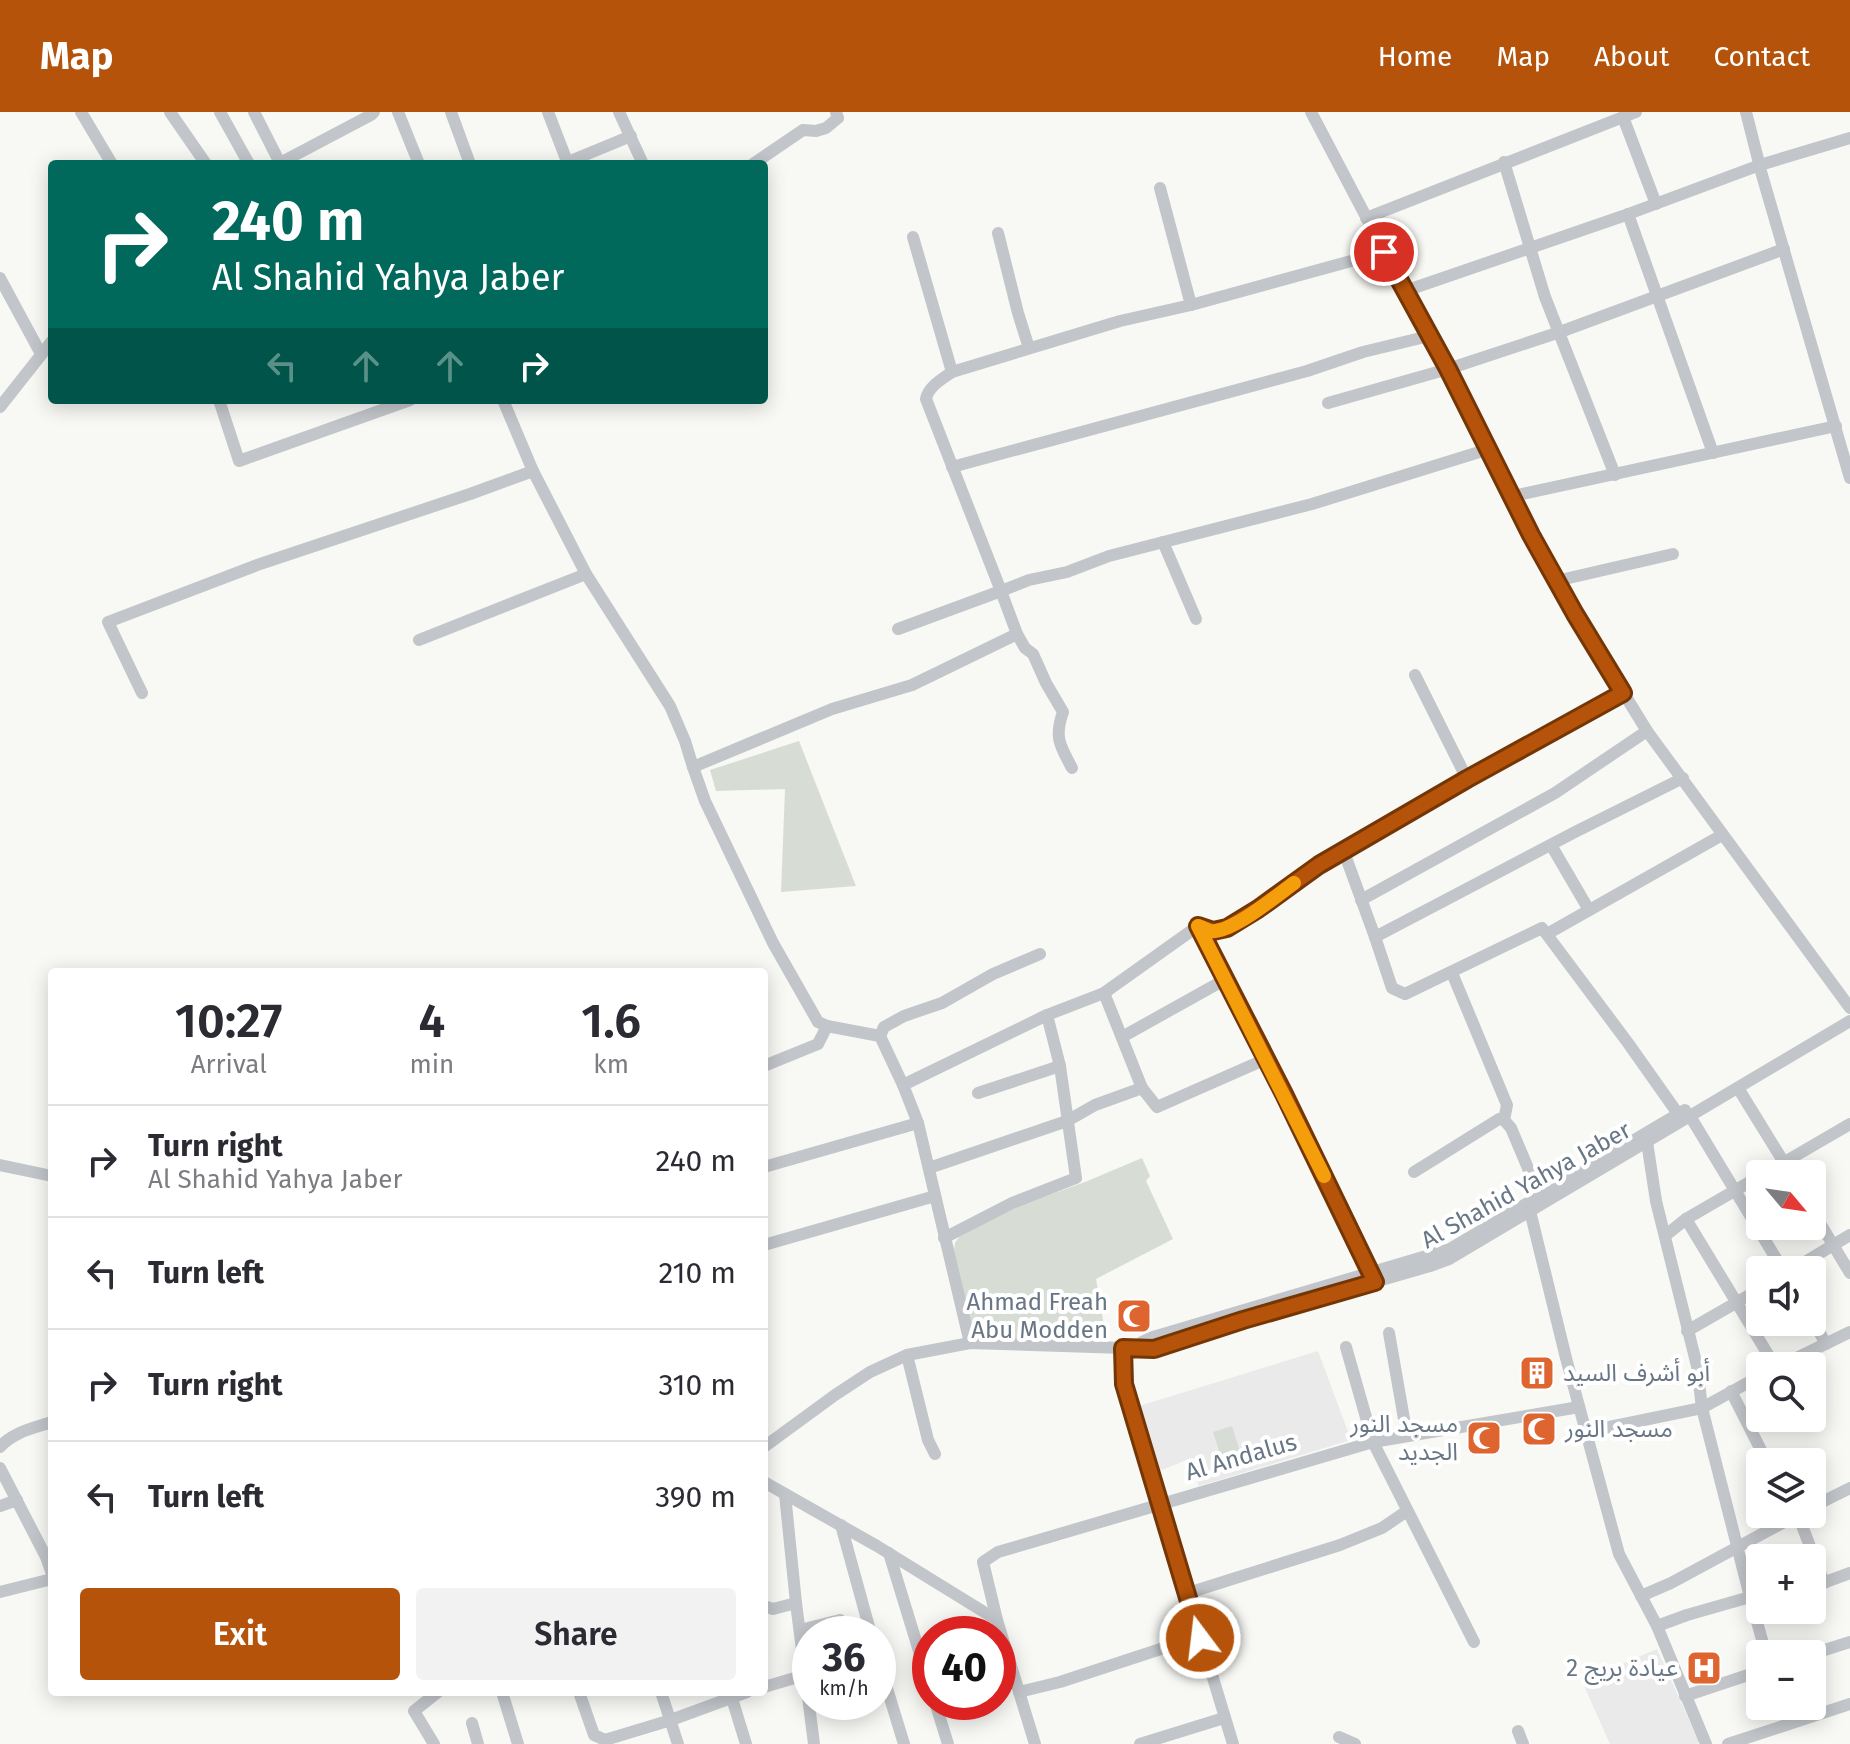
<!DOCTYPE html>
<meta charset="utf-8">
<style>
body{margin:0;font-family:"Fira Sans","Noto Sans Arabic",sans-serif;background:#f2f2f3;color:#2b2b33;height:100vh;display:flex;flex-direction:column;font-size:30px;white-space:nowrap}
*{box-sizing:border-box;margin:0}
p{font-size:26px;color:#7c7c81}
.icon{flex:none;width:44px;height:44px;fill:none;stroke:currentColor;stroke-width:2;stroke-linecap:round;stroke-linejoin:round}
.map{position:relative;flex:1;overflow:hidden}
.side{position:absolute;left:48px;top:856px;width:720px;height:728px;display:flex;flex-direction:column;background:#fff;border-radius:8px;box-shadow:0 4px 20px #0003}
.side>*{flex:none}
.hud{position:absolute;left:48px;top:48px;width:720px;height:244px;border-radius:8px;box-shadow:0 4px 20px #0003;background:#00695c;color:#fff;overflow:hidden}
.needle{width:52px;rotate:119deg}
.tools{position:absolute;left:1746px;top:1048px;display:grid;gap:16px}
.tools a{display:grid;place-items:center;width:80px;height:80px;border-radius:8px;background:#fff;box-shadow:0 4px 20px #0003;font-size:40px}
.speed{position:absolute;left:792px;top:1504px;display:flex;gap:16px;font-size:40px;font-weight:700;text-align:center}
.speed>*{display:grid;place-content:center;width:104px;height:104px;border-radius:50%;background:#fff;box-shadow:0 4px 20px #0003;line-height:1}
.speed small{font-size:20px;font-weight:400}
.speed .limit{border:12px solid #d22;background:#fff;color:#111}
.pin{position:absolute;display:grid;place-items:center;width:68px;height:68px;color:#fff;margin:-34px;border:4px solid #fff;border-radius:50%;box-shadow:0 2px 8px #0007}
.me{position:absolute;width:88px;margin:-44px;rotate:345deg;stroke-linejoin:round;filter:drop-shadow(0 0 6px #0008)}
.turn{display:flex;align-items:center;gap:28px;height:168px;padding:0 32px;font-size:36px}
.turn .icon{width:104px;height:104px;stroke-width:2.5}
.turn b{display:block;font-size:56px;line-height:68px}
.lanes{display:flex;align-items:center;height:76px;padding:0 32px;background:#0003;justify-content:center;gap:40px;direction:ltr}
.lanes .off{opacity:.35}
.eta{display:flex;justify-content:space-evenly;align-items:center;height:136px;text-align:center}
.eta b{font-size:48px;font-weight:600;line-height:56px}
.primary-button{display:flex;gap:16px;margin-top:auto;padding:16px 32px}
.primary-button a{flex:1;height:92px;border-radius:8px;background:#b45309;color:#fff;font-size:32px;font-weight:600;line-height:92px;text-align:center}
.primary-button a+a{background:#f2f2f3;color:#2b2b33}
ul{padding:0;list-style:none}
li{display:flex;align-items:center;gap:24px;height:112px;padding:0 32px;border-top:2px solid #e1e1e2}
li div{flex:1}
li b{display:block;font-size:30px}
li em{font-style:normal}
header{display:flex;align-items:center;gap:48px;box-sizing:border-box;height:112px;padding:0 40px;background:#b45309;color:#fff}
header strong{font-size:38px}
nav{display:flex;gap:44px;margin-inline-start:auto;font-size:28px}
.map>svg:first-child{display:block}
.built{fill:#e9eae9}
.green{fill:#d7ddd5}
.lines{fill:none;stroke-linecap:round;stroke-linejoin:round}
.minor{stroke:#c2c5c9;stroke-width:12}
.route-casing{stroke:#753606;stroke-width:20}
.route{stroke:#b45309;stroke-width:14}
.slow{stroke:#f59e0b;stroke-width:14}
.labels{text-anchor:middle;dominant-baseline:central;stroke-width:8;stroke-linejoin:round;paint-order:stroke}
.street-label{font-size:24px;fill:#687685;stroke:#fff}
.poi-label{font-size:24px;fill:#687685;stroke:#fff;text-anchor:end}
</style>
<header>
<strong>Map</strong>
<nav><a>Home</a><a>Map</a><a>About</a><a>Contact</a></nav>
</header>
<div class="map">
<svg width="1850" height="1632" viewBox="0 0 1850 1632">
<rect width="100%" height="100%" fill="#f8f8f5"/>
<g class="built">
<polygon points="1318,1239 1351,1328 1199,1374 1189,1347 1157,1360 1136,1295"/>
<polygon points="1657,1537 1698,1628 1698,1632 1610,1632 1582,1569"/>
</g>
<g class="green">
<polygon points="799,629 856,774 781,780 785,677 716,679 710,658"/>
<path d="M1142,1046L1150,1064L1146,1069L1173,1127L1096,1167L1107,1231C1067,1230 1004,1236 971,1213L954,1139L955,1131L959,1125L1008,1098L1085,1070Z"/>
<polygon points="1232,1314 1241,1343 1222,1348 1213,1320"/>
</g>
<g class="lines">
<g class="minor">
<polyline points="81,0 112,52"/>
<polyline points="170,0 206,52"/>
<polyline points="220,0 249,52"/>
<polyline points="254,0 280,51"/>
<polyline points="398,0 419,52"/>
<polyline points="451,0 470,52"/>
<polyline points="548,0 568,52"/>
<polyline points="619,0 643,52"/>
<polyline points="1311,0 1405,179 1448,257 1531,423 1575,502 1647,619 1850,896"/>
<polyline points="1746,0 1762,63 1850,366"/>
<polyline points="1623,5 1656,92"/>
<polyline points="568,50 631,24"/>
<polyline points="1504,50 1545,185 1615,363"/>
<polyline points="278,52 371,3 374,0"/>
<polyline points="753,52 803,18 816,19 826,16 838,6 836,0"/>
<polyline points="1160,76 1191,193"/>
<polyline points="1628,102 1713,341"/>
<polyline points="1366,106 1636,0"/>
<polyline points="998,121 1018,201 1029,236"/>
<polyline points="913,125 952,260"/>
<polyline points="0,166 41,242"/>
<polyline points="1405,179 1623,104 1760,53 1850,26"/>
<polyline points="219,288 239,349 410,288"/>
<polyline points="503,288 533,359 586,462 670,594 685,629 693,655 705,689 773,831 818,910 827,914 880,924 903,973 918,1011 970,1231"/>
<polyline points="1328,291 1448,257 1560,220 1784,137"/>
<polyline points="0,295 52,229"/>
<polyline points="952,355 1307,259 1363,240 1429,224"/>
<polyline points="1513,384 1836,314"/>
<polyline points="1163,430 1196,507"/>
<polyline points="1556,469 1673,442"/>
<path d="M898,517L1001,479L926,287C928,275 942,267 952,260L1120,209L1191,193L1384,140"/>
<path d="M1017,522L1025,536L1033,542L1046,571L1063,600C1054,625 1060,634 1072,656"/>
<polyline points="419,528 586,462"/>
<polyline points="1415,563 1467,667"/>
<polyline points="142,581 108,510 260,452 470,382 533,359"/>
<polyline points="693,655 832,597 912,573 1017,522 1001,479 1029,468 1067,460 1109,444 1312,392 1489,337"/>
<polyline points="1551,733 1589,798"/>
<polyline points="1344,740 1375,825 1392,876 1405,882 1542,816 1628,931 1681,1006"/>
<polyline points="1361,788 1555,681 1647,619"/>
<polyline points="1198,814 1284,982 1374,1167"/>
<polyline points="1547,822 1722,723"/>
<polyline points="1375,825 1575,720 1683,666"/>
<polyline points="1452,861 1507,993 1504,1008"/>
<polyline points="1104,881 1142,976 1157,995 1266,947"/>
<polyline points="880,924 884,915 904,904 942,891 993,862 1040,842"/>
<polyline points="1122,925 1226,867"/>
<polyline points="764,954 818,932 827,914"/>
<polyline points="903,973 1047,903 1104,881 1198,814 1213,819 1227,816 1258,797 1319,753 1344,740 1467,667 1623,581"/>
<polyline points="1738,976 1791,1062"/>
<polyline points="978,981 1060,954"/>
<polyline points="1690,1004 1783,1158"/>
<polyline points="1647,1030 1656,1089 1697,1254 1702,1296 1750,1485 1766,1542"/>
<polyline points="0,1053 52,1064"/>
<polyline points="764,1055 918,1011"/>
<polyline points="929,1056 1067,1009 1095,993 1142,976"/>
<polyline points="1414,1060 1499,1007 1504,1008 1511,1016 1541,1087"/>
<polyline points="1764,1062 1850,1012"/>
<polyline points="1812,1098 1850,1161"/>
<polyline points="1530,1099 1566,1246 1619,1442 1657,1514 1706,1632"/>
<polyline points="1686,1107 1775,1254"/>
<polyline points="1666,1123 1686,1107 1760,1064"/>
<polyline points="944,1126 1012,1091 1076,1066 1060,954 1047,903"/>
<polyline points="764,1133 935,1084"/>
<polyline points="1792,1158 1850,1123"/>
<polyline points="1812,1207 1826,1232"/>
<polyline points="1687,1219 1760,1177"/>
<polyline points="1389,1221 1407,1324"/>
<polyline points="1123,1236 1124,1272 1233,1632"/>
<polyline points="1135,1237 1142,1230 1153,1225 1450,1137 1685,998"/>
<polyline points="907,1243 928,1328 935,1342"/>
<polyline points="1780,1254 1850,1220"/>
<polyline points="1731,1279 1767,1350"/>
<polyline points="1585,1320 1702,1296 1760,1264"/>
<path d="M0,1335C13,1320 34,1316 52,1310"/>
<polyline points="764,1335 835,1283 870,1260 907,1243 970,1231 1154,1237 1243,1208 1430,1154 1449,1147 1850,909"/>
<polyline points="0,1356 46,1445 52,1462"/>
<polyline points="764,1370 877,1434 997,1508"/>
<polyline points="785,1382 796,1491 814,1632"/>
<polyline points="0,1394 17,1388"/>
<polyline points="1812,1395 1850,1376"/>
<polyline points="1798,1403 1824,1471"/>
<polyline points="841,1413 871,1522"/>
<polyline points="889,1441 930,1575"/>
<polyline points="1812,1475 1850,1461"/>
<polyline points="0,1480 52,1467"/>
<polyline points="1188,1481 1340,1433 1382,1416 1407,1399"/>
<polyline points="1641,1484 1671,1471 1799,1402"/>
<polyline points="764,1494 773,1497 796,1491"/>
<polyline points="1657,1514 1687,1503 1750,1485"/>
<polyline points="800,1518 840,1508 844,1522"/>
<polyline points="1474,1530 1373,1330 1579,1295"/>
<polyline points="1812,1542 1850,1530"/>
<polyline points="878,1547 904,1632"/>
<polyline points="764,1575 805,1563"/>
<polyline points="502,1580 518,1632"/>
<polyline points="579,1580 594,1623 605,1628 671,1608 747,1580"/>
<polyline points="661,1580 678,1632"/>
<polyline points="730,1580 746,1632"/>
<polyline points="1019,1580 1060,1570 1179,1531 1200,1526"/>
<polyline points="1685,1584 1760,1559"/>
<polyline points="935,1590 948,1632"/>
<polyline points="472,1611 478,1632"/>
<polyline points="1518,1619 1523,1632"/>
<polyline points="1339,1625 1355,1632"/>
<polyline points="434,1632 414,1599 438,1580"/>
<polyline points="1035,1632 997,1508 983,1450 998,1440 1373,1330 1346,1235"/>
<polyline points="1140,1632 1224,1606"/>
<polyline points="1728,1632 1850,1592"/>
</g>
</g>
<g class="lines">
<defs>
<polyline id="route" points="1200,1526 1124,1272 1123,1236 1154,1237 1243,1208 1375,1170 1284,982 1198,814 1213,819 1227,816 1258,797 1319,753 1467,667 1623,581 1575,502 1531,423 1448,257 1384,140"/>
</defs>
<use href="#route" class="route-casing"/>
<use href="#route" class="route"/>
<path class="slow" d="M1294,771C1276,784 1231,822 1210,819C1207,818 1201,815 1198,814L1324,1064"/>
</g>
<defs>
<symbol id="mosque-square" viewBox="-11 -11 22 22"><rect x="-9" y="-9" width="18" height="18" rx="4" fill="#de6430" stroke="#fff"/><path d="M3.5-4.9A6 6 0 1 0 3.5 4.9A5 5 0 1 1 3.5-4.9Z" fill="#fff"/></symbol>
<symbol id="building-square" viewBox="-11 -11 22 22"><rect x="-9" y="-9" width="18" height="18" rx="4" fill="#de6430" stroke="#fff"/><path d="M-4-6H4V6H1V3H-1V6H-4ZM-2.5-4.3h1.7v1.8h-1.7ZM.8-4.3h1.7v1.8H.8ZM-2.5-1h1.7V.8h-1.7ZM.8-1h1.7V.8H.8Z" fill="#fff"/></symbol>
<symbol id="hospital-square" viewBox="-11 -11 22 22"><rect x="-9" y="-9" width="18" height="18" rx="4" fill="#de6430" stroke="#fff"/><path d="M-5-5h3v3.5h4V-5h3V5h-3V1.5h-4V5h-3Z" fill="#fff"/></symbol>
</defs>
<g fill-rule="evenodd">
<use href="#mosque-square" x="1114" y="1184" width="40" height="40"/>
<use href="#building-square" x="1517" y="1241" width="40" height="40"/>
<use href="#mosque-square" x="1519" y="1297" width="40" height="40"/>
<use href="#mosque-square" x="1464" y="1306" width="40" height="40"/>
<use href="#hospital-square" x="1684" y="1536" width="40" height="40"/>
</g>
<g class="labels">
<g class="street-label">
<text transform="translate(1526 1073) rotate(-29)">Al Shahid Yahya Jaber</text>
<text transform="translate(1241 1345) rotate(-16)">Al Andalus</text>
</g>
<g class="poi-label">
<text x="1108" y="1190">Ahmad Freah<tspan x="1108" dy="28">Abu Modden</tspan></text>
<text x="1563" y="1261" text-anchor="start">أبو أشرف السيد</text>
<text x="1458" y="1312">مسجد النور<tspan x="1458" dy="28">الجديد</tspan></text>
<text x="1565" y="1317" text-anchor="start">مسجد النور</text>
<text x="1678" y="1556">عيادة بريج 2</text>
</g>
</g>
</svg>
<div class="tools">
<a><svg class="needle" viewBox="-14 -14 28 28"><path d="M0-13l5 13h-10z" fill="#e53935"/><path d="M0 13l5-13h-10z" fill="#7c7c81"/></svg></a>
<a><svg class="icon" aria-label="sound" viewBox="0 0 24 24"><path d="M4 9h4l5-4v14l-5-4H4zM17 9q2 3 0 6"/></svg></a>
<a><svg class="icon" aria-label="search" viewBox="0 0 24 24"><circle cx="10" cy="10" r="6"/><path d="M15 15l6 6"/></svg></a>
<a><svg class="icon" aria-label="layers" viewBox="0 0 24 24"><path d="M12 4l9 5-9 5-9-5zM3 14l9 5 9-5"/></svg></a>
<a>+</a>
<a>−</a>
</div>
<div class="speed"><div>36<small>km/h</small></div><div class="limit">40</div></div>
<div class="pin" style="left:1384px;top:140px;background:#d93025"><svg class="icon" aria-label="arrive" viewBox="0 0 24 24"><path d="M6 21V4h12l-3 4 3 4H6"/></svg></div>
<svg class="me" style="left:1200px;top:1526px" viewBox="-20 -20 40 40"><circle r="17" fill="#b45309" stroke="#fff" stroke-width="3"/><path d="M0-11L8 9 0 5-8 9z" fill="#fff"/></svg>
<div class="hud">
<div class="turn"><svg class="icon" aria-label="right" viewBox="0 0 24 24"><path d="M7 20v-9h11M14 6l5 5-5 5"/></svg><div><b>240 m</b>Al Shahid Yahya Jaber</div></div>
<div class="lanes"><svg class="icon off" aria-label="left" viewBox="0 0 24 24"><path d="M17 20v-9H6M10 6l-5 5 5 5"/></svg><svg class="icon off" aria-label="ahead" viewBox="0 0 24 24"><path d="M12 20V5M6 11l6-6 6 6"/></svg><svg class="icon off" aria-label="ahead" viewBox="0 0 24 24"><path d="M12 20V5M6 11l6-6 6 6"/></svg><svg class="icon" aria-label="right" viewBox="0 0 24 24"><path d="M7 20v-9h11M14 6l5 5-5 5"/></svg></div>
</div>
<section class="side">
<div class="eta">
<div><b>10:27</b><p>Arrival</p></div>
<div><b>4</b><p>min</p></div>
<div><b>1.6</b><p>km</p></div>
</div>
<ul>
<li><svg class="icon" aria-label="right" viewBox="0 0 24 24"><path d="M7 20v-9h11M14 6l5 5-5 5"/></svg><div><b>Turn right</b><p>Al Shahid Yahya Jaber</p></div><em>240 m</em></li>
<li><svg class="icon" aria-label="left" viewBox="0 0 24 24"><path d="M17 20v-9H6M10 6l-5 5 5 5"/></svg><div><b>Turn left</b></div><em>210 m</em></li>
<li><svg class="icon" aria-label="right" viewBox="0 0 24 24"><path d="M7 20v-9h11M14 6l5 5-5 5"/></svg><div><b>Turn right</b></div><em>310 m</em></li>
<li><svg class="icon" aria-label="left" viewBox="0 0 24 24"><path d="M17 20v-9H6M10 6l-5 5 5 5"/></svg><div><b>Turn left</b></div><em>390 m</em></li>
</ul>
<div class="primary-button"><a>Exit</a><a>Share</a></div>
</section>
</div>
